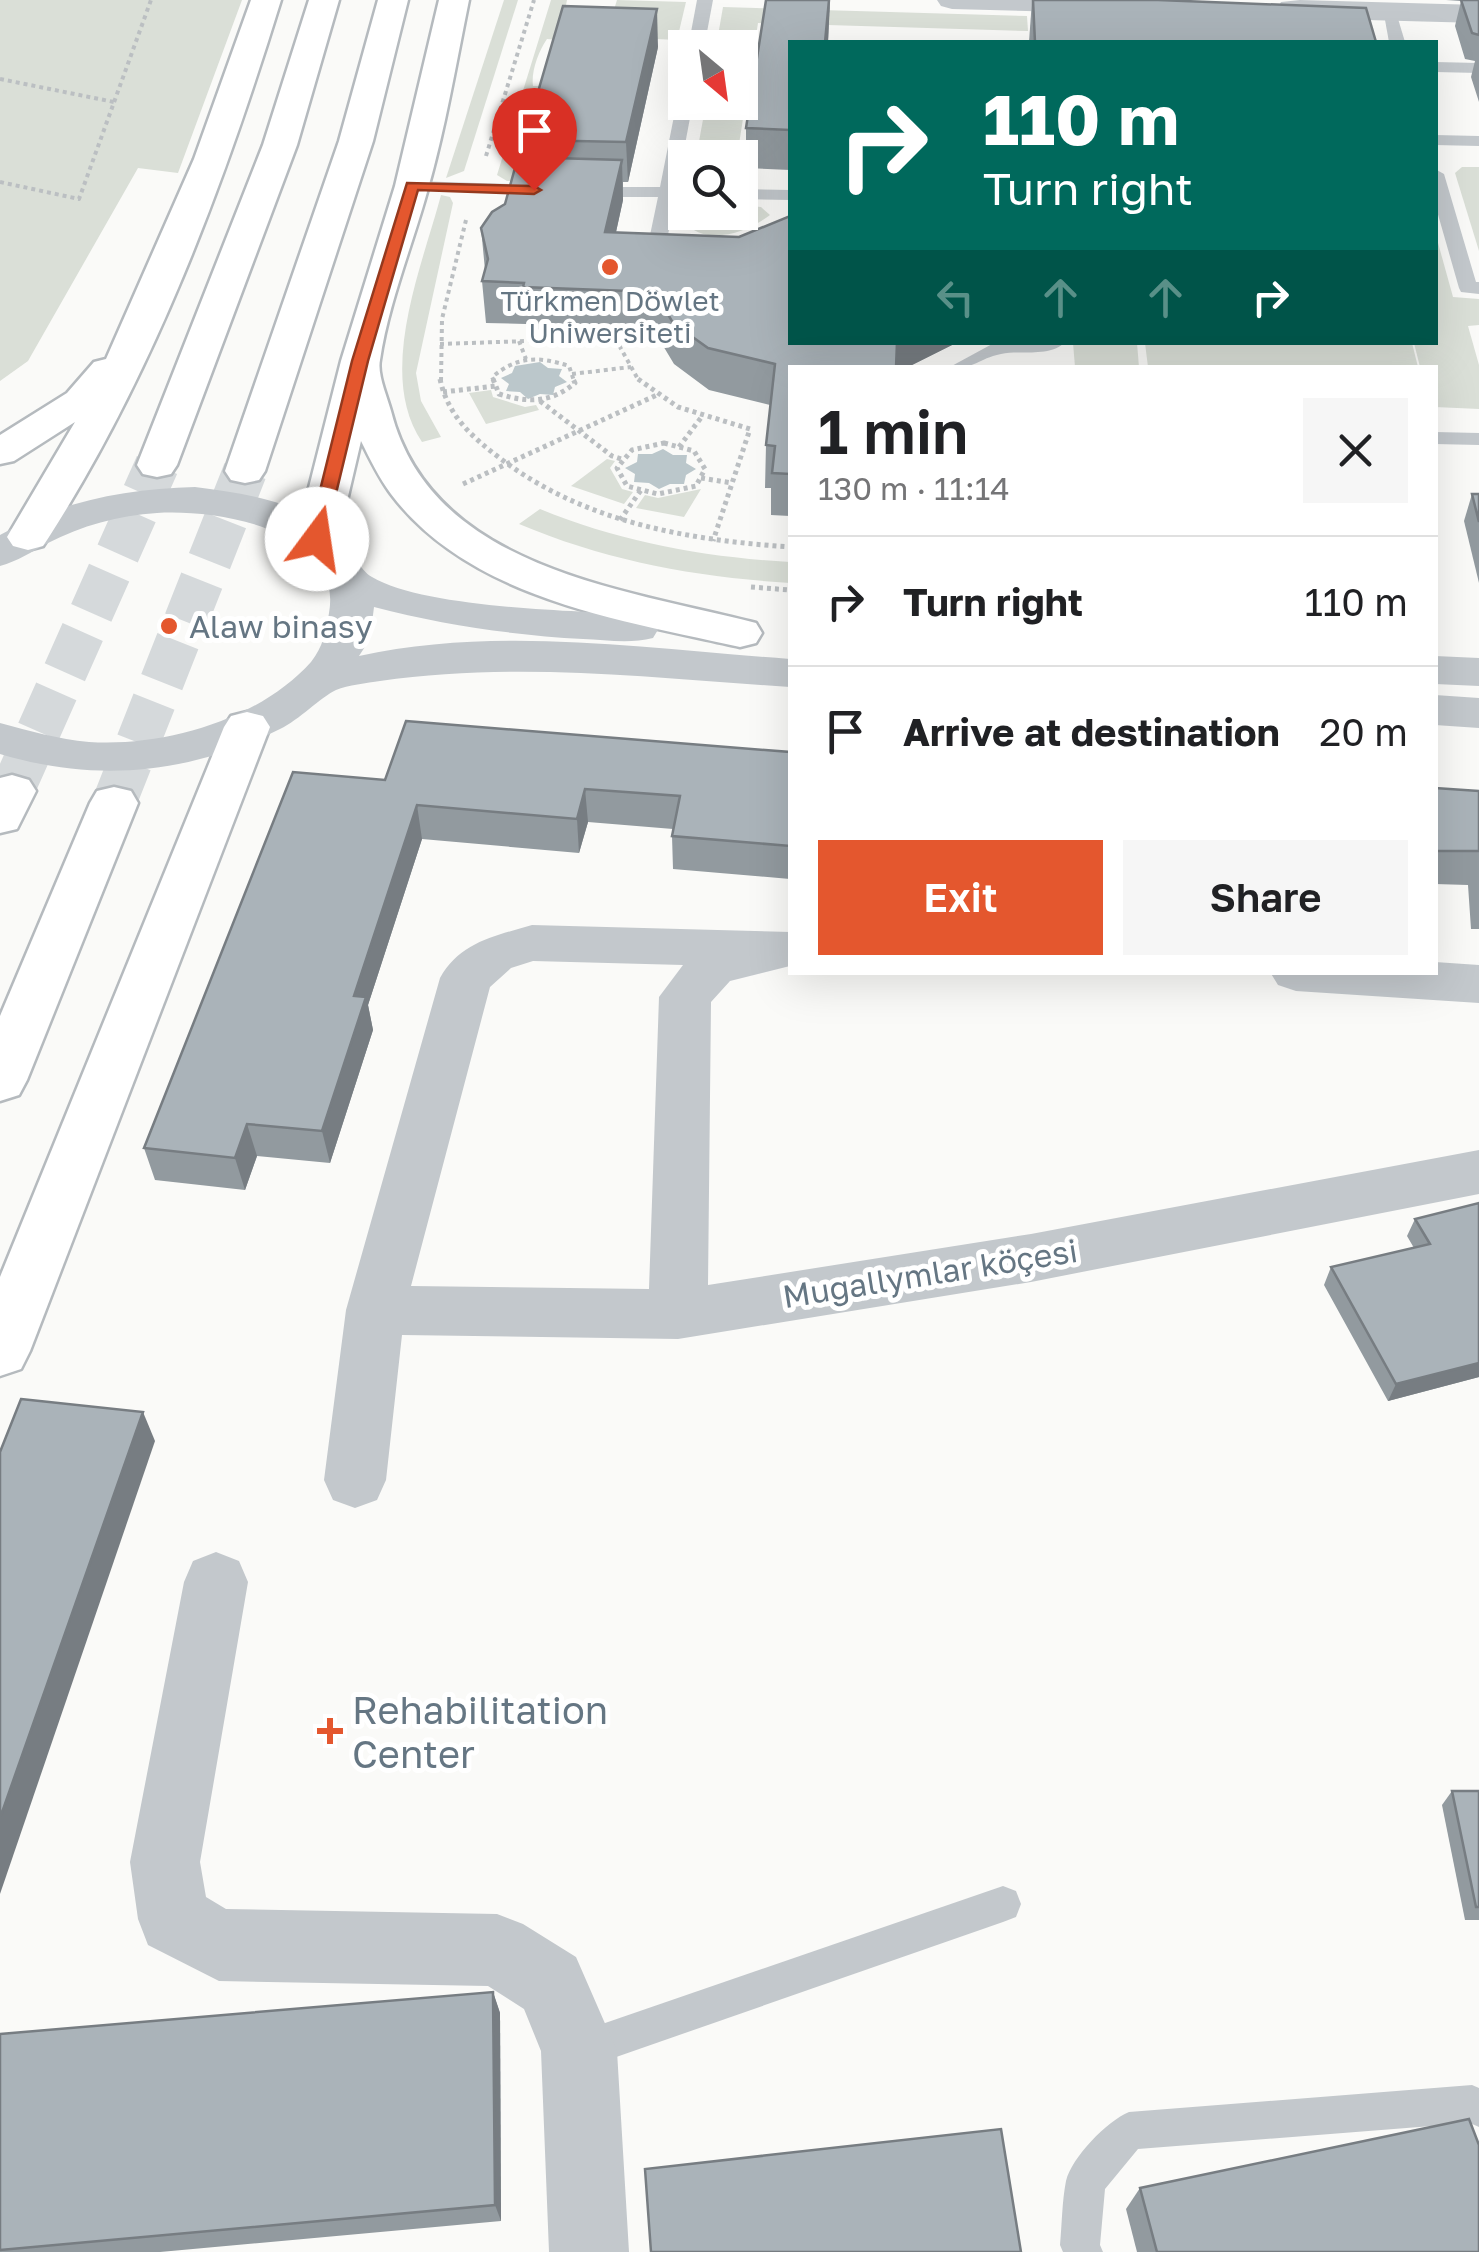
<!DOCTYPE html>
<meta charset="utf-8">
<style>
body{margin:0;font-family:"Golos Text",sans-serif;background:#f6f6f6;color:#202124;height:100vh;display:flex;flex-direction:column;font-size:38px;white-space:nowrap}
*{box-sizing:border-box;margin:0}
p{font-size:32px;color:#757577}
.icon{flex:none;width:55px;height:55px;fill:none;stroke:currentColor;stroke-width:2;stroke-linecap:round;stroke-linejoin:round}
.map{position:relative;flex:1;overflow:hidden}
.details{position:absolute;left:788px;top:365px;width:650px;height:610px;display:flex;flex-direction:column;background:#fff;border-radius:0px;box-shadow:0 10px 40px #0002}
.details>*{flex:none}
.guide{position:absolute;left:788px;top:40px;width:650px;height:305px;border-radius:0px;box-shadow:0 10px 40px #0002;background:#00695c;color:#fff;overflow:hidden}
.needle{width:65px;rotate:151deg}
.fabs{position:absolute;left:668px;top:30px;display:grid;gap:20px}
.fabs a{display:grid;place-items:center;width:90px;height:90px;border-radius:0px;background:#fff;box-shadow:0 10px 40px #0002;font-size:50px}
.pin{position:absolute;display:grid;place-items:center;width:85px;height:85px;color:#fff;margin:-102px -42px;border-radius:50% 50% 50% 0;rotate:-45deg;box-shadow:0 0 10px #0007}
.pin .icon{rotate:45deg}
.me{position:absolute;width:110px;margin:-55px;rotate:14deg;stroke-linejoin:round;filter:drop-shadow(0 0 8px #0008)}
.turn{display:flex;align-items:center;gap:35px;height:210px;padding:0 30px;font-size:45px}
.turn .icon{width:130px;height:130px;stroke-width:2.5}
.turn b{display:block;font-size:70px;line-height:85px}
.lanes{display:flex;align-items:center;height:95px;padding:0 30px;background:#0003;justify-content:center;gap:50px;direction:ltr}
.lanes .off{opacity:.35}
.round{display:grid;place-items:center;flex:none;width:105px;height:105px;border-radius:0px;background:#f6f6f6}
.headline{display:flex;align-items:center;justify-content:space-between;height:170px;padding:0 30px}
h1{font-size:60px;font-weight:600;line-height:75px}
.action{display:flex;gap:20px;margin-top:auto;padding:20px 30px}
.action a{flex:1;height:115px;border-radius:0px;background:#e4572e;color:#fff;font-size:40px;font-weight:600;line-height:115px;text-align:center}
.action a+a{background:#f6f6f6;color:#202124}
ul{padding:0;list-style:none}
li{display:flex;align-items:center;gap:30px;height:130px;padding:0 30px;border-top:2px solid #e0e0e0}
li div{flex:1}
li b{display:block;font-size:38px}
li em{font-style:normal}
.map>svg:first-child{display:block}
.green{fill:#dadfd7}
.water{fill:#bbc7cb}
.lines{fill:none;stroke-linecap:round;stroke-linejoin:round}
.primary-tunnel{stroke:#d5d9db;stroke-width:44;stroke-dasharray:44 21;stroke-linecap:butt}
.primary-casing{stroke:#b5babe;stroke-width:5}
.path-far1{stroke:#bbbfc2;stroke-width:4;stroke-dasharray:4 4;stroke-linecap:butt}
.path{stroke:#bbbfc2;stroke-width:5;stroke-dasharray:4 4;stroke-linecap:butt}
.service{fill:#c3c8cc;fill-rule:evenodd}
.minor{fill:#c3c8cc;fill-rule:evenodd}
.tertiary{fill:#c3c8cc;fill-rule:evenodd}
.primary{fill:#fff;fill-rule:evenodd}
.wall{fill:#929a9f}
.shaded-wall{fill:#777d82}
.building{fill:#aab3b9;stroke:#777d82;stroke-width:2.5}
.route{fill:#e4572e;stroke:#94391e;stroke-width:2.5}
.poi-dot{fill:#e4572e;stroke:#fff;stroke-width:4}
.labels{text-anchor:middle;dominant-baseline:central;stroke-width:10;stroke-linejoin:round;paint-order:stroke}
.far-poi-label{font-size:28px;fill:#657683;stroke:#fff}
.poi-label{font-size:32px;fill:#657683;stroke:#fff;text-anchor:start}
.street-label{font-size:32px;fill:#657683;stroke:#fff}
.near-poi-label{font-size:38px;fill:#657683;stroke:#fff;text-anchor:start}
</style>
<div class="map">
<svg width="1479" height="2252" viewBox="0 0 1479 2252">
<rect width="100%" height="100%" fill="#fafaf8"/>
<g class="green">
<polygon points="0,0 242,0 178,173 138,168 28,361 0,381"/>
<polygon points="504,0 518,0 464,171 446,178"/>
<path d="M551,0H567L559,40L547,39C538,52 531,72 533,86H546L521,169L557,183L507,181L497,175Z"/>
<polygon points="617,0 686,2 677,40 635,38 613,13"/>
<polygon points="723,7 1027,16 1028,31 758,23 737,157 696,158 706,103 740,102 740,48 716,47"/>
<polygon points="1462,167 1479,167 1479,251 1455,173"/>
<path d="M441,195L450,197L453,203L416,373L421,401L441,437L422,442C376,374 422,267 441,195Z"/>
<path d="M740,205L761,207L770,215C748,232 705,248 684,221L686,213L740,212Z"/>
<polygon points="1435,232 1453,297 1479,299 1479,325 1468,326 1479,365 1479,409 1435,407 1435,368 1420,367 1414,343 1435,342"/>
<polygon points="1073,343 1137,343 1139,367 1075,367"/>
<polygon points="1145,343 1412,343 1418,367 1148,367"/>
<polygon points="491,390 493,397 525,407 536,405 539,410 486,424 469,393"/>
<polygon points="607,459 615,461 610,468 622,489 633,492 624,504 571,486"/>
<polygon points="701,489 684,517 636,508 645,495 658,498"/>
<path d="M540,509C621,542 703,557 790,562V583C695,577 607,561 519,524Z"/>
</g>
<g class="water">
<polygon points="540,362 548,368 562,369 559,376 567,382 555,387 553,395 540,394 528,399 520,392 506,391 509,384 501,378 512,373 515,366"/>
<polygon points="663,449 673,455 687,455 686,463 696,469 686,475 684,484 670,484 659,489 649,483 634,482 635,474 625,468 637,462 638,454 652,454"/>
</g>
<g class="lines">
<g class="primary-tunnel">
<polyline points="12,791 157,465"/>
<polyline points="114,803 245,471"/>
</g>
<defs>
<g id="primary">
<path d="M251,0H281C224,185 154,373 49,537L43,546L28,550L13,546L7,537L75,422L14,461L0,464V435L67,393L94,362L106,359L194,159Z"/>
<polygon points="309,0 339,0 297,145 177,465 171,474 157,477 143,474 137,465 263,145"/>
<polygon points="378,0 408,0 373,141 265,471 259,480 245,483 231,480 225,471 339,141"/>
<path d="M439,0H469C456,64 445,130 427,192C412,246 388,305 380,360C377,374 387,396 391,411C431,569 624,589 756,623L762,633L756,643L740,647C621,620 470,599 391,494C379,478 370,459 361,441L338,539L332,548L317,552L302,548L296,539L341,361L395,186Z"/>
<polygon points="247,712 263,716 270,727 30,1351 21,1369 0,1376 0,1277 224,727 231,716"/>
<polygon points="12,775 29,780 36,791 17,829 0,833 0,778"/>
<polygon points="114,787 131,791 138,803 27,1080 19,1095 0,1101 0,1016 90,803 97,791"/>
</g>
</defs>
<use href="#primary" class="primary-casing"/>
<g class="path-far1">
<polyline points="0,79 114,102"/>
<polyline points="486,156 534,0"/>
<polyline points="0,182 79,199 151,0"/>
<polyline points="519,341 526,359"/>
<polyline points="440,344 615,338 639,381"/>
<polyline points="572,374 631,367"/>
<polyline points="441,381 442,319 466,220"/>
<path d="M494,381L492,377C518,356 538,356 569,366L574,381"/>
</g>
<g class="path">
<path d="M440,379C448,417 474,439 505,462C588,523 689,540 790,547"/>
<path d="M493,379L499,394C528,403 551,403 575,383L573,379"/>
<polyline points="638,379 678,407 750,429 713,541"/>
<polyline points="443,392 496,386"/>
<polyline points="540,401 612,456 624,460"/>
<polygon points="664,443 694,451 705,469 696,486 658,494 627,486 617,468 632,450"/>
<polyline points="679,447 703,415"/>
<polyline points="701,478 732,483"/>
<polyline points="463,484 659,394"/>
<polyline points="620,520 641,490"/>
<polyline points="751,587 790,590"/>
</g>
<g class="service">
<polygon points="697,0 713,0 704,48 688,48"/>
<polygon points="1383,9 1396,12 1405,42 1389,42"/>
<polygon points="1435,62 1479,63 1479,73 1435,72"/>
<path d="M685,96V102H693L677,187H685V197H675L668,235L688,236L697,241C687,250 659,249 649,240L658,197H589L580,192L589,187H660L677,101Z"/>
<polygon points="1435,135 1479,136 1479,146 1435,145"/>
<polygon points="1435,169 1444,174 1476,282 1479,282 1479,294 1461,292 1459,288 1435,204"/>
<polygon points="412,181 546,185 555,190 546,195 406,190 406,182"/>
<polygon points="740,189 790,190 790,200 740,199"/>
<path d="M994,343L1061,342L1063,344C1047,357 1020,350 1001,354C977,359 978,368 948,368Z"/>
<polygon points="1435,432 1479,433 1479,445 1435,444"/>
<polygon points="1003,1886 1016,1891 1021,1904 1016,1917 1003,1922 579,2070 566,2064 560,2051 566,2038 579,2032"/>
<path d="M1472,2085L1479,2088V2127L1470,2123L1138,2149L1105,2189L1100,2245L1103,2252H1063L1060,2245C1062,2224 1062,2201 1066,2181C1072,2157 1107,2121 1129,2112Z"/>
</g>
<g class="minor">
<polygon points="937,0 1119,0 1121,4 1117,11 1106,13 952,9 941,6"/>
<polygon points="1300,0 1479,5 1479,23 1292,18 1281,16 1277,9 1281,2"/>
<path d="M532,925L790,932V966L730,981L711,1002L708,1285L1031,1234L1479,1150V1194L1031,1282L678,1339L402,1335L386,1480L377,1500L355,1508L333,1500L324,1480L346,1310L440,978C460,942 495,936 532,925ZM533,961L683,965L659,997L649,1289L411,1286L490,987L511,968Z"/>
<polygon points="1435,962 1479,965 1479,1003 1296,991 1278,985 1270,972 1435,972"/>
<polygon points="216,1552 239,1561 248,1582 200,1862 206,1897 226,1909 497,1914 523,1924 576,1957 617,2051 629,2252 549,2252 541,2051 524,2009 488,1986 219,1981 148,1945 138,1919 130,1862 184,1582 193,1561"/>
</g>
<g class="tertiary">
<path d="M195,487C244,493 301,502 339,536C351,547 359,570 372,577C424,608 574,611 637,614L653,618L659,628L653,638C630,644 606,640 583,639C512,635 443,625 374,607L370,639L359,656C499,625 649,649 790,659V687C653,678 517,661 380,681C367,683 348,685 336,690C321,697 299,720 280,729C189,774 97,783 0,754V723C30,731 58,739 89,742C164,747 259,720 311,662C323,647 326,631 329,613C344,529 216,509 157,513C119,515 81,526 48,543C31,552 18,561 0,566V535C60,501 127,489 195,487Z"/>
<polygon points="1435,656 1479,658 1479,686 1435,684"/>
<polygon points="1435,695 1479,698 1479,728 1435,725"/>
</g>
<use href="#primary" class="primary"/>
</g>
<g class="wall">
<polygon points="766,0 830,0 828,42 790,42 790,170 746,168 746,128"/>
<polygon points="1032,0 1376,42 1029,42"/>
<polygon points="1446,0 1479,0 1479,102 1471,77 1475,61 1465,59 1455,26 1461,1"/>
<polygon points="658,47 628,182 623,182 623,200 616,232 952,345 906,368 790,368 790,516 771,515 771,488 765,488 766,445 770,405 709,390 674,364 656,334 527,329 526,324 486,323 482,281 485,270 481,228 505,204 525,157 524,140"/>
<polygon points="1472,494 1479,494 1479,583 1464,521"/>
<polygon points="790,752 790,879 673,869 672,836 673,829 588,822 579,853 422,839 368,1005 373,1030 330,1163 257,1156 245,1190 155,1180 144,1148 385,780"/>
<polygon points="1435,788 1479,791 1479,929 1471,929 1468,885 1435,884"/>
<polygon points="1479,1203 1479,1377 1388,1401 1324,1285 1331,1267 1414,1248 1407,1236 1415,1219"/>
<polygon points="1452,1791 1479,1791 1479,1920 1465,1920 1442,1805"/>
<polygon points="493,1992 500,2013 501,2221 160,2252 0,2252 0,2034"/>
<polygon points="1140,2188 1479,2252 1137,2252 1126,2209"/>
</g>
<g class="shaded-wall">
<polygon points="830,0 828,42 825,42"/>
<polygon points="657,9 658,47 628,182 626,142"/>
<polygon points="622,160 623,200 607,273 605,232"/>
<polygon points="897,342 952,342 952,345 906,368 895,368"/>
<polygon points="585,789 588,822 579,853 577,819"/>
<polygon points="417,805 422,839 368,1005 373,1030 330,1163 322,1131 354,996"/>
<polygon points="247,1124 257,1156 245,1190 235,1158"/>
<polygon points="1479,1363 1479,1377 1388,1401 1396,1384"/>
<polygon points="143,1412 155,1441 0,1894 0,1818"/>
<polygon points="493,1992 500,2013 501,2221 495,2205"/>
</g>
<g class="building">
<polygon points="766,0 829,0 825,42 790,42 790,130 746,128"/>
<polygon points="1033,0 1158,0 1366,8 1376,42 1035,42"/>
<polygon points="1461,0 1479,0 1479,35 1472,33"/>
<polygon points="563,6 657,9 626,142 524,140"/>
<polygon points="518,157 622,160 605,232 739,237 790,216 790,342 897,342 896,368 790,368 790,474 772,473 775,446 766,445 775,364 708,348 673,323 655,292 523,287 524,283 482,281 488,259 481,228 492,212 505,204"/>
<polygon points="1472,494 1479,494 1479,522"/>
<polygon points="406,721 790,752 790,846 672,836 680,796 585,789 577,819 417,805 354,996 366,997 322,1131 247,1124 235,1158 144,1148 293,772 385,780"/>
<polygon points="1435,788 1479,791 1479,851 1435,851"/>
<polygon points="1479,1203 1479,1363 1396,1384 1331,1267 1430,1244 1415,1219"/>
<polygon points="21,1399 143,1412 0,1818 0,1452"/>
<polygon points="1452,1791 1479,1791 1479,1907 1476,1907"/>
<polygon points="493,1992 495,2205 0,2250 0,2034"/>
<polygon points="1469,2119 1479,2145 1479,2252 1157,2252 1140,2188"/>
<polygon points="1001,2129 1021,2252 651,2252 645,2169"/>
</g>
<polygon class="route" points="407,183 534,186 541,190 534,194 418,190 368,361 325,539 311,542 308,539 352,361"/>
<g class="poi-dot">
<circle cx="610" cy="267" r="10"/>
<circle cx="169" cy="626" r="10"/>
<path d="M325 1716h10v10h10v10h-10v10h-10v-10h-10v-10h10z"/>
</g>
<g class="labels">
<g class="far-poi-label">
<text x="610" y="300">Türkmen Döwlet<tspan x="610" dy="32">Uniwersiteti</tspan></text>
</g>
<g class="poi-label">
<text x="189" y="626">Alaw binasy</text>
</g>
<g class="street-label">
<text transform="translate(930 1273) rotate(-9)">Mugallymlar köçesi</text>
</g>
<g class="near-poi-label">
<text x="352" y="1709">Rehabilitation<tspan x="352" dy="44">Center</tspan></text>
</g>
</g>
</svg>
<div class="fabs">
<a><svg class="needle" viewBox="-14 -14 28 28"><path d="M0-13l5 13h-10z" fill="#e53935"/><path d="M0 13l5-13h-10z" fill="#757577"/></svg></a>
<a><svg class="icon" aria-label="search" viewBox="0 0 24 24"><circle cx="10" cy="10" r="6"/><path d="M15 15l6 6"/></svg></a>
</div>
<div class="pin" style="left:534px;top:190px;background:#d93025"><svg class="icon" aria-label="arrive" viewBox="0 0 24 24"><path d="M6 21V4h12l-3 4 3 4H6"/></svg></div>
<svg class="me" style="left:317px;top:539px" viewBox="-20 -20 40 40"><circle r="19" fill="#fff"/><path d="M0-13L10 11 0 6-10 11z" fill="#e4572e"/></svg>
<div class="guide">
<div class="turn"><svg class="icon" aria-label="right" viewBox="0 0 24 24"><path d="M7 20v-9h11M14 6l5 5-5 5"/></svg><div><b>110 m</b>Turn right</div></div>
<div class="lanes"><svg class="icon off" aria-label="left" viewBox="0 0 24 24"><path d="M17 20v-9H6M10 6l-5 5 5 5"/></svg><svg class="icon off" aria-label="ahead" viewBox="0 0 24 24"><path d="M12 20V5M6 11l6-6 6 6"/></svg><svg class="icon off" aria-label="ahead" viewBox="0 0 24 24"><path d="M12 20V5M6 11l6-6 6 6"/></svg><svg class="icon" aria-label="right" viewBox="0 0 24 24"><path d="M7 20v-9h11M14 6l5 5-5 5"/></svg></div>
</div>
<section class="details">
<div class="headline"><div><h1>1 min</h1><p>130 m · 11:14</p></div><a class="round"><svg class="icon" aria-label="close" viewBox="0 0 24 24"><path d="M6 6l12 12M18 6L6 18"/></svg></a></div>
<ul>
<li><svg class="icon" aria-label="right" viewBox="0 0 24 24"><path d="M7 20v-9h11M14 6l5 5-5 5"/></svg><div><b>Turn right</b></div><em>110 m</em></li>
<li><svg class="icon" aria-label="arrive" viewBox="0 0 24 24"><path d="M6 21V4h12l-3 4 3 4H6"/></svg><div><b>Arrive at destination</b></div><em>20 m</em></li>
</ul>
<div class="action"><a>Exit</a><a>Share</a></div>
</section>
</div>
